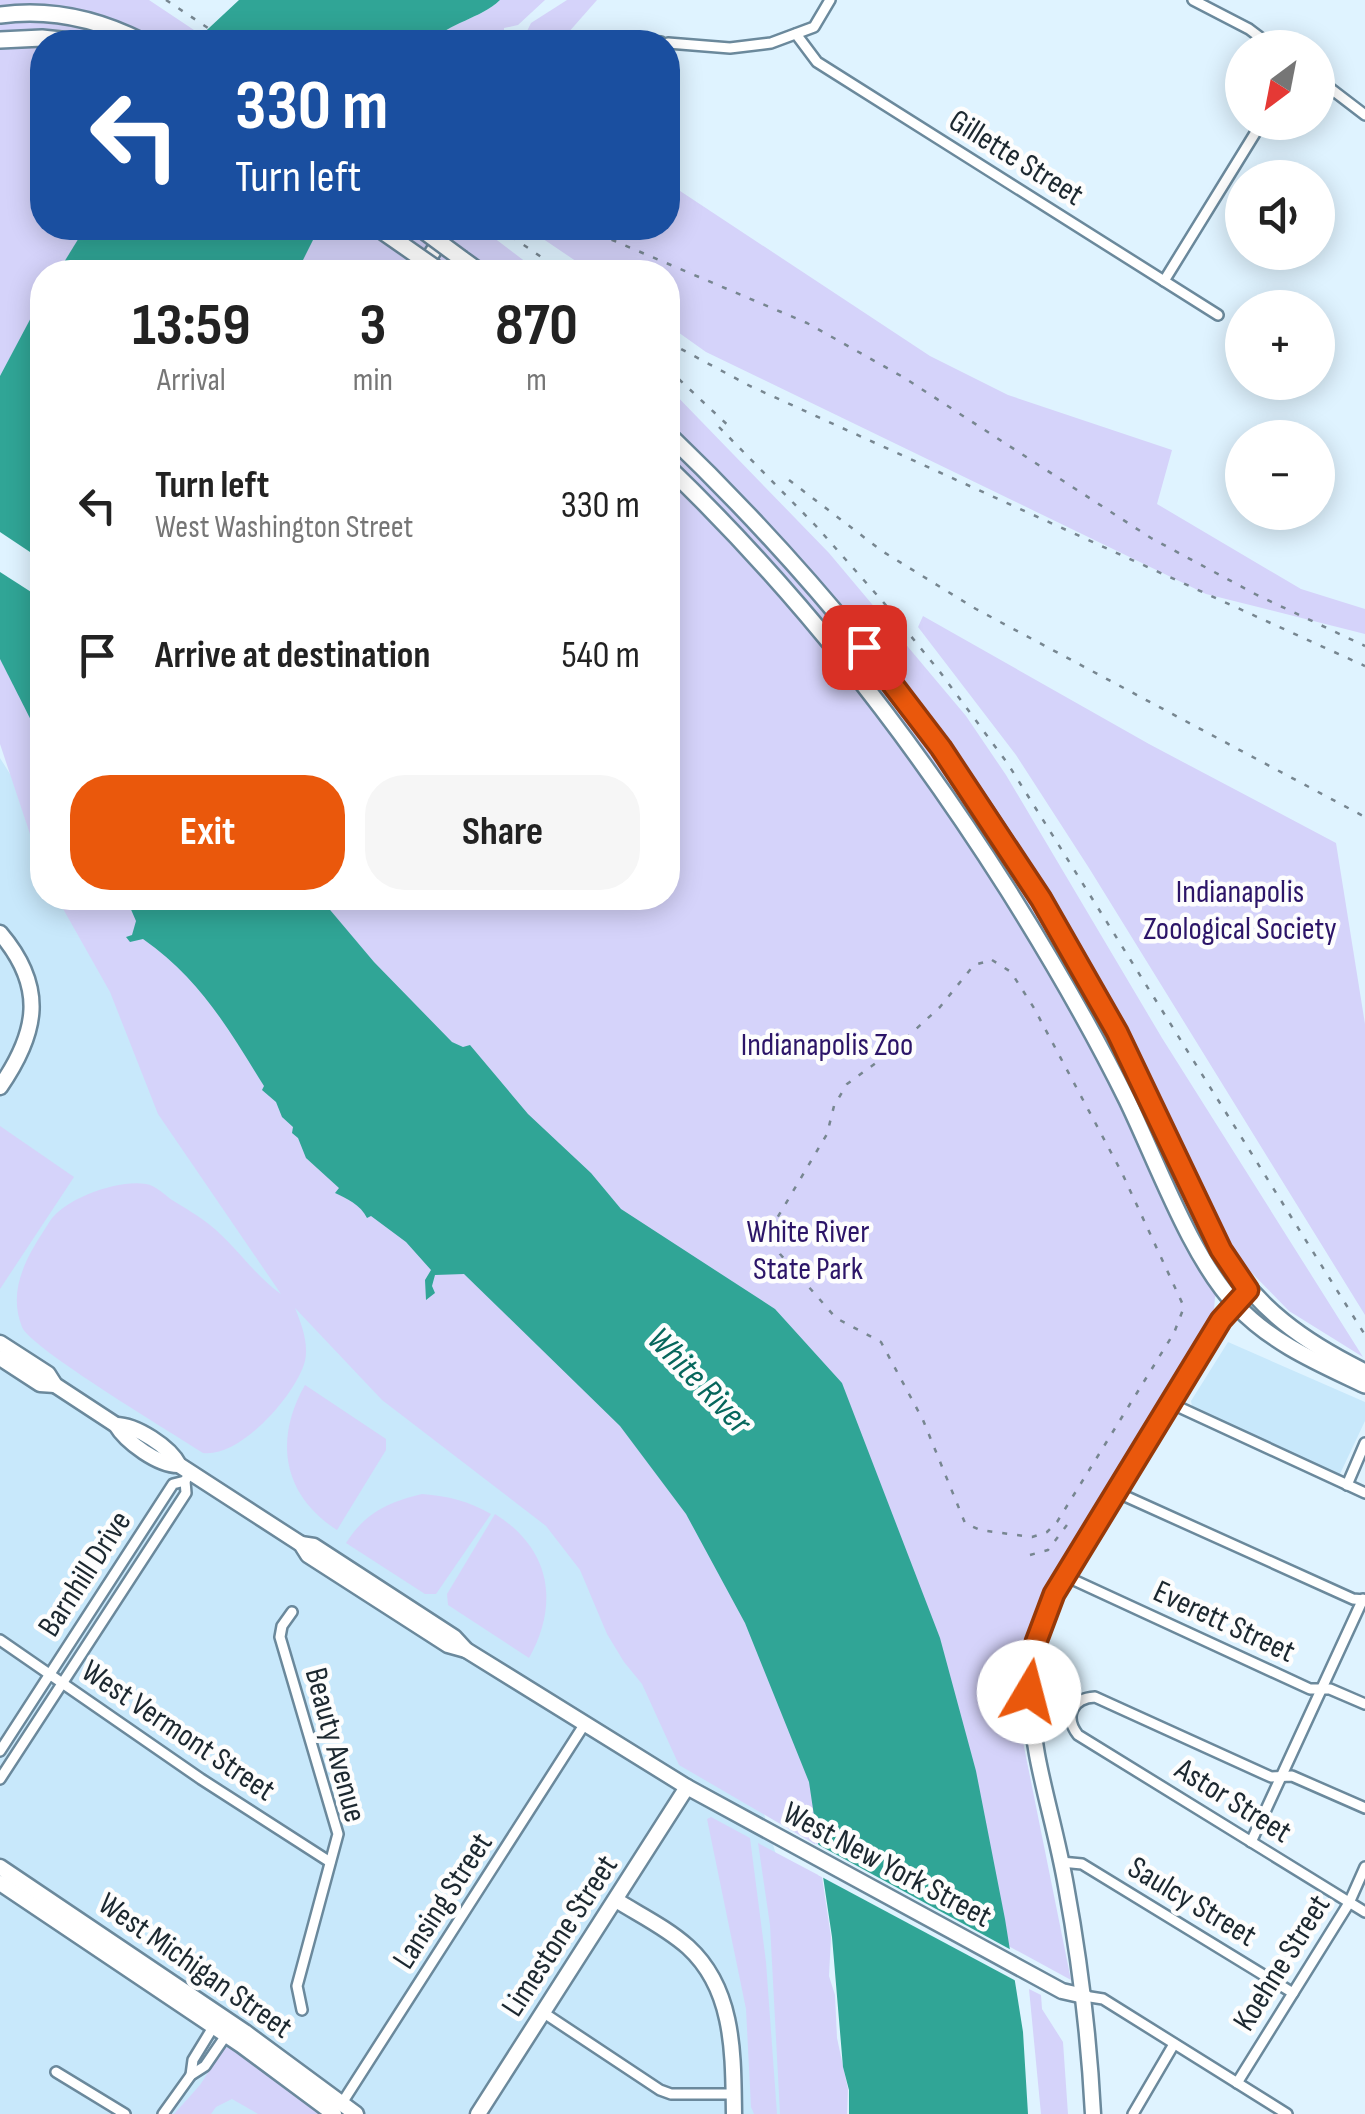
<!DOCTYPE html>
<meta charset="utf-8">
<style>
body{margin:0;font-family:"Sofia Sans Condensed",sans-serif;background:#f6f6f6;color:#222;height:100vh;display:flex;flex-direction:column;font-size:38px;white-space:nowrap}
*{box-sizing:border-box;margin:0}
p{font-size:32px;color:#767676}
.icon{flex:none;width:55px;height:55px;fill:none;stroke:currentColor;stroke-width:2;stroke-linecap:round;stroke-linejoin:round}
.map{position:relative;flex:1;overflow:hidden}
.sheet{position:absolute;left:30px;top:260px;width:650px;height:650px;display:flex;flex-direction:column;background:#fff;border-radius:40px;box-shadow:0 5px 25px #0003}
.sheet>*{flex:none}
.banner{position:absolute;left:30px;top:30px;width:650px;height:210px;border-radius:40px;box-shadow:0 5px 25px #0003;background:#1a4fa0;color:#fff;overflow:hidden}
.needle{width:65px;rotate:212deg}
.controls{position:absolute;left:1225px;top:30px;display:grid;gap:20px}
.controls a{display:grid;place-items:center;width:110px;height:110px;border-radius:50%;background:#fff;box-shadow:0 5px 25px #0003;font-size:50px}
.pin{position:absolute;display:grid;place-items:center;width:85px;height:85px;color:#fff;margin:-42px;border-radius:20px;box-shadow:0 5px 15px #0006}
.me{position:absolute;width:110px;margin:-55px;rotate:8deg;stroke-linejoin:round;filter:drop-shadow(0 0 8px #0008)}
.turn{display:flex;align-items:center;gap:35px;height:210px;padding:0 40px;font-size:45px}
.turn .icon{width:130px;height:130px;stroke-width:2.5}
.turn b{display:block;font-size:70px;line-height:85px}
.eta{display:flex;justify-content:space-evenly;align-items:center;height:170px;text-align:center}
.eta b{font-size:60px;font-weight:700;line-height:70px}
.primary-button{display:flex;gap:20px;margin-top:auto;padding:20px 40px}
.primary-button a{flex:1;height:115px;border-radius:40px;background:#ea580c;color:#fff;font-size:40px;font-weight:700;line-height:115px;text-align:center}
.primary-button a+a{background:#f6f6f6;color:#222}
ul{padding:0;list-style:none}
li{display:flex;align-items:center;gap:30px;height:150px;padding:0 40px}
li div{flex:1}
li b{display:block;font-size:38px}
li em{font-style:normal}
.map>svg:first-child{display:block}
.built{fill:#c8e8fb}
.green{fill:#d5d3fa}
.water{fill:#30a596}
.pier{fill:#dff3ff}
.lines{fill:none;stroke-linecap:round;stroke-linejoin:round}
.street-casing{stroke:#6b899c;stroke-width:14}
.secondary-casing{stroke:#6b899c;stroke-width:19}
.primary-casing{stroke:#6b899c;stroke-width:20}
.street{stroke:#fff;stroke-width:9}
.secondary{stroke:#fff;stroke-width:14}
.primary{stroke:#fff;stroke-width:15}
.rail{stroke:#778690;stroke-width:2.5;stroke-dasharray:5 10;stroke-linecap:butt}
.primary-bridge-casing{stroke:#6b899c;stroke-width:20;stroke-linecap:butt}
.primary-bridge{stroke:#fff;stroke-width:15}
.route-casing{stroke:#983908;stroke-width:25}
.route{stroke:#ea580c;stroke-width:18}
.labels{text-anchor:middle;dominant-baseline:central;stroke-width:9;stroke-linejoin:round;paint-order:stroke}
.street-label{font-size:32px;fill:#1c2830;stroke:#fdfdfd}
.park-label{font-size:32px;fill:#2c1568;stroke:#fdfdfd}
.water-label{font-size:35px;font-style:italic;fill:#06665c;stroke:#fdfdfd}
</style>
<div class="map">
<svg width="1365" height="2114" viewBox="0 0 1365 2114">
<rect width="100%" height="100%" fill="#dff3ff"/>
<g class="built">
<polygon points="0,758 42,825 42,898 92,898 716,1651 797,1926 801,2114 0,2114"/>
<polygon points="1228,1342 1365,1402 1365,1421 1339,1476 1192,1406 1191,1401"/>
</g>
<g class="green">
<polygon points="0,0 149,0 212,42 42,42 42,228 481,228 539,272 42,272 42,870 0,744"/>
<path d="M500,0H545L518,25L504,28V42H431C450,22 480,19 500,0Z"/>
<polygon points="567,0 597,0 560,42 529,42 526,33 531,23"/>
<polygon points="668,183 930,356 1008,395 1172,450 1157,504 1301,589 1365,609 1365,634 1206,594 706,352 668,325 668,272 592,272 527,228 668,228"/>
<path d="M668,387L829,553L966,716L1006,775L1162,1038L1363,1357L1289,1311L1248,1269L1215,1297L1214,1310L1037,1604L1025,1638L1017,1685L1021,1732L1071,1980L819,1843L818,1846L679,1765L642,1684L624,1662L607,1634L580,1570L546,1526L382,1400L295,1308C301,1323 309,1343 305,1361C296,1395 240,1458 203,1453C174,1434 30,1348 22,1327C6,1287 30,1252 50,1221C65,1198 119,1179 146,1184C155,1185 165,1195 172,1200C185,1208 199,1216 210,1225C236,1246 255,1276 281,1294L158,1114L110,992L57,898H668Z"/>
<polygon points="923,616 1149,744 1336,843 1365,1024 1365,1315 1089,868 1016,755 918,627"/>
<polygon points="0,1126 74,1177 0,1289"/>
<path d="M305,1385L386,1439V1450L337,1530C282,1495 274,1439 305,1385Z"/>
<path d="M422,1494C449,1496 468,1501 491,1514L436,1594H425L346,1543C365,1513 388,1502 422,1494Z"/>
<path d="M495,1514C550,1548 560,1603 529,1658L448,1605L447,1594Z"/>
<polygon points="711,1817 750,1838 766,1962 777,2114 754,2114 751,2107 746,2009 707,1819"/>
<polygon points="758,1843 822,1877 831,1937 829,1976 835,1995 837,2038 848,2089 847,2114 780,2114 770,1925"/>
<polygon points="1029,1989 1041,1995 1042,2009 1063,2042 1068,2114 1041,2114"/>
<polygon points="232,2046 324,2114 258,2114 232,2099 216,2107 211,2114 174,2114 200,2085 223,2049"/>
</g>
<g class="water">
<path d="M239,0H500C480,19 450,22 431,42H194Z"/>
<polygon points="85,228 319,228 297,272 58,272"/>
<polygon points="42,297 42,742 0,659 0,376"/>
<path d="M126,898H320L374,962L452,1042L463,1047L470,1045L528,1114L591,1173L621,1209L775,1309L842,1383L940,1638L976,1771L1005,1919L1023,2032L1028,2114H849V2090L843,2067L832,1937L809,1782L745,1623L686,1514L620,1426L464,1274L435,1275L432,1286L435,1293L426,1300L425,1280L431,1270L406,1242L371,1216L367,1218C361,1205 346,1198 335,1193L339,1188L306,1158L298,1138L292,1133L293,1127L282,1117L276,1102L262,1090L264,1086C227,1027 201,980 143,939L130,942L126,937L132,935L136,921Z"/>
</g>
<g class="pier">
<polygon points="0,532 42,560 42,599 0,572"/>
<polygon points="815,1843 1015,1952 1020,1983 818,1875"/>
</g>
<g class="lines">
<defs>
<g id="street">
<polyline points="1193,0 1249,29 1274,48"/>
<polyline points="796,34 817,62 1218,315"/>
<polyline points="593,42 617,39 661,42"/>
<polyline points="668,43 730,48 771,43 814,27 830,0"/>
<polyline points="1318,79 1365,115"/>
<polyline points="1164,281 1262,122"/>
<polyline points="1170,1403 1365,1493"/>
<polyline points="1347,1485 1365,1443"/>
<polyline points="1116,1492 1353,1599 1365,1600"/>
<polyline points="1065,1576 1310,1689 1330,1689 1365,1704"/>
<polyline points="292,1612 282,1626 280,1637 338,1834 297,1986 302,2010"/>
<polyline points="0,1640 201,1779 330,1862"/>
<polyline points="0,1751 173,1484 185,1481"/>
<polyline points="0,1779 186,1493 185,1481 190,1472"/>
<path d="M1365,1808L1292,1776L1271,1777L1095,1697C1072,1698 1064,1717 1078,1735L1365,1912"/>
<polyline points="1251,1842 1363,1599"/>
<polyline points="1061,1862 1082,1864 1293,1993"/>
<polyline points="1084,1996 1103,1999 1287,2114"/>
<polyline points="544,2013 660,2090 671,2094 733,2094"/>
<polyline points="56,2072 125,2114"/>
<polyline points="191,2075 193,2060 215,2024"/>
<polyline points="1237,2083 1349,1903 1365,1867"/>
<polyline points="342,2103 584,1725"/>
<polyline points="163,2114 191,2075 205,2066 229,2031"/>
<polyline points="1133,2114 1174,2044"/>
</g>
<g id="secondary">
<polyline points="420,272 447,230 452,228"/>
<path d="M0,933C46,987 38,1032 0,1087"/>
<path d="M0,1343L48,1374L55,1385L116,1425C126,1442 159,1466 179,1465"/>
<polyline points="0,1358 40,1384 55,1385"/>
<path d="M116,1425C136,1425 170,1447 179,1465L301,1544L308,1555L448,1645L466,1650"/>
<polyline points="301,1544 314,1546 454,1637 466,1650 687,1787 1062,1991 1084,1996"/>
<polyline points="0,1867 245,2032 356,2114"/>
<polyline points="0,1883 241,2045 334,2114"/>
<path d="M616,1900C640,1915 667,1928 688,1947C735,1990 733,2055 734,2114"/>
<polyline points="478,2114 687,1787"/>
<path d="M1093,2114C1089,2037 1080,1962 1066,1886C1046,1771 999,1689 1065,1576L1221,1320L1248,1290"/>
</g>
<g id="primary">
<path d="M0,15C51,8 98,19 143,42"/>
<polyline points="0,40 42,38 80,42"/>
<polyline points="462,259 480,272"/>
<path d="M668,434C832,591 973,773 1084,972C1134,1062 1175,1157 1221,1250C1257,1309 1304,1342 1365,1372"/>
<path d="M668,467C799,593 911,737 1008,890C1050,957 1092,1029 1127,1100C1157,1162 1191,1258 1237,1306C1273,1344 1319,1363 1365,1385"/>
</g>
</defs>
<use href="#street" class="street-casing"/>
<use href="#secondary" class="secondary-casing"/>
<use href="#primary" class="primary-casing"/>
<use href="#street" class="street"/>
<use href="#secondary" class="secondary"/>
<use href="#primary" class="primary"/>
<g class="rail">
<polyline points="166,0 229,42"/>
<polyline points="499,228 563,272"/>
<polyline points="584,228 807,323 903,377 1151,538 1257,595 1365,646"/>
<polyline points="668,342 750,386 1365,666"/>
<polyline points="668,369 733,430"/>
<polyline points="719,427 816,526 884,603 940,672 1008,764 1365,1335"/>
<polyline points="789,480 882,551 976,609 1365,817"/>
<polygon points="992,960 1011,972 1034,1008 1122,1173 1184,1307 1174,1333 1057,1522 1047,1532 1032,1537 980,1530 965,1523 923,1420 881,1342 836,1318 780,1254 773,1239 773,1225 827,1134 834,1106 847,1084 891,1052 940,1007 974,965"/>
<polyline points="1030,1555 1048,1550 1067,1525"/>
</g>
<defs>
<g id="primary-bridge">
<polyline points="378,228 441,272"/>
<polyline points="420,228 462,259"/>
</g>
</defs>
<use href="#primary-bridge" class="primary-bridge-casing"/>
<use href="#primary-bridge" class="primary-bridge"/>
</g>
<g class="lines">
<defs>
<polyline id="route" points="864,647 941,748 1041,899 1117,1032 1221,1250 1248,1290 1221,1320 1054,1594 1036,1642 1029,1692"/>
</defs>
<use href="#route" class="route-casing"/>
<use href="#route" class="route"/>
</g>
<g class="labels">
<g class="street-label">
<text transform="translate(1016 158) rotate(32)">Gillette Street</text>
<text transform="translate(85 1574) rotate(-57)">Barnhill Drive</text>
<text transform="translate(1224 1622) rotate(25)">Everett Street</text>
<text transform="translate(178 1731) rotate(34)">West Vermont Street</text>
<text transform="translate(335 1745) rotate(75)">Beauty Avenue</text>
<text transform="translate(1233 1801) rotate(32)">Astor Street</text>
<text transform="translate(887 1865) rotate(28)">West New York Street</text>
<text transform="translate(443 1901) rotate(-57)">Lansing Street</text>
<text transform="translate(1192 1902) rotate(31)">Saulcy Street</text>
<text transform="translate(560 1936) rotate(-57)">Limestone Street</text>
<text transform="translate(1282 1963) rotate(-58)">Koehne Street</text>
<text transform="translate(195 1966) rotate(35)">West Michigan Street</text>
</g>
<g class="park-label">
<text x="1240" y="892">Indianapolis<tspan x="1240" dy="37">Zoological Society</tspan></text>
<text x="827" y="1045">Indianapolis Zoo</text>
<text x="808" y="1232">White River<tspan x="808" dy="37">State Park</tspan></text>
</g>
<g class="water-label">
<text transform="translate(699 1381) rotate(46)">White River</text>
</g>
</g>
</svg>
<div class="controls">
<a><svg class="needle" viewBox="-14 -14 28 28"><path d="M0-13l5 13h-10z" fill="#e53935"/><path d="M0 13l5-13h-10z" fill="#767676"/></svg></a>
<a><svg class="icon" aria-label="sound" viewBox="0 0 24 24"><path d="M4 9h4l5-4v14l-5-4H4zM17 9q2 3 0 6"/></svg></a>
<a>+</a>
<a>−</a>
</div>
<div class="pin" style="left:864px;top:647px;background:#d93025"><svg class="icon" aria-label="arrive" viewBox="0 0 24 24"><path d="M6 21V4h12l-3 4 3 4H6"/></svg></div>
<svg class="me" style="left:1029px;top:1692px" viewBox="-20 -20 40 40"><circle r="19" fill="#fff"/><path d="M0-13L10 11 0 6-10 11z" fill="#ea580c"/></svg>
<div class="banner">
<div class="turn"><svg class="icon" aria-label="left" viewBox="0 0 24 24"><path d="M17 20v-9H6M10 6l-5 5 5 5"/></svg><div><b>330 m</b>Turn left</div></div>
</div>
<section class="sheet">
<div class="eta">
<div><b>13:59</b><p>Arrival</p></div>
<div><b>3</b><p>min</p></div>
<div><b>870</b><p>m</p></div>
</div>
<ul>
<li><svg class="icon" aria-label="left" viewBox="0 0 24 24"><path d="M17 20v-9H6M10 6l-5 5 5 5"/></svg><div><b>Turn left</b><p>West Washington Street</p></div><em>330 m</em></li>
<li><svg class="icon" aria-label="arrive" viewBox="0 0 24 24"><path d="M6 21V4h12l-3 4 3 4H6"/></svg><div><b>Arrive at destination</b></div><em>540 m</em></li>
</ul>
<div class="primary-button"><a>Exit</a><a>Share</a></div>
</section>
</div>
